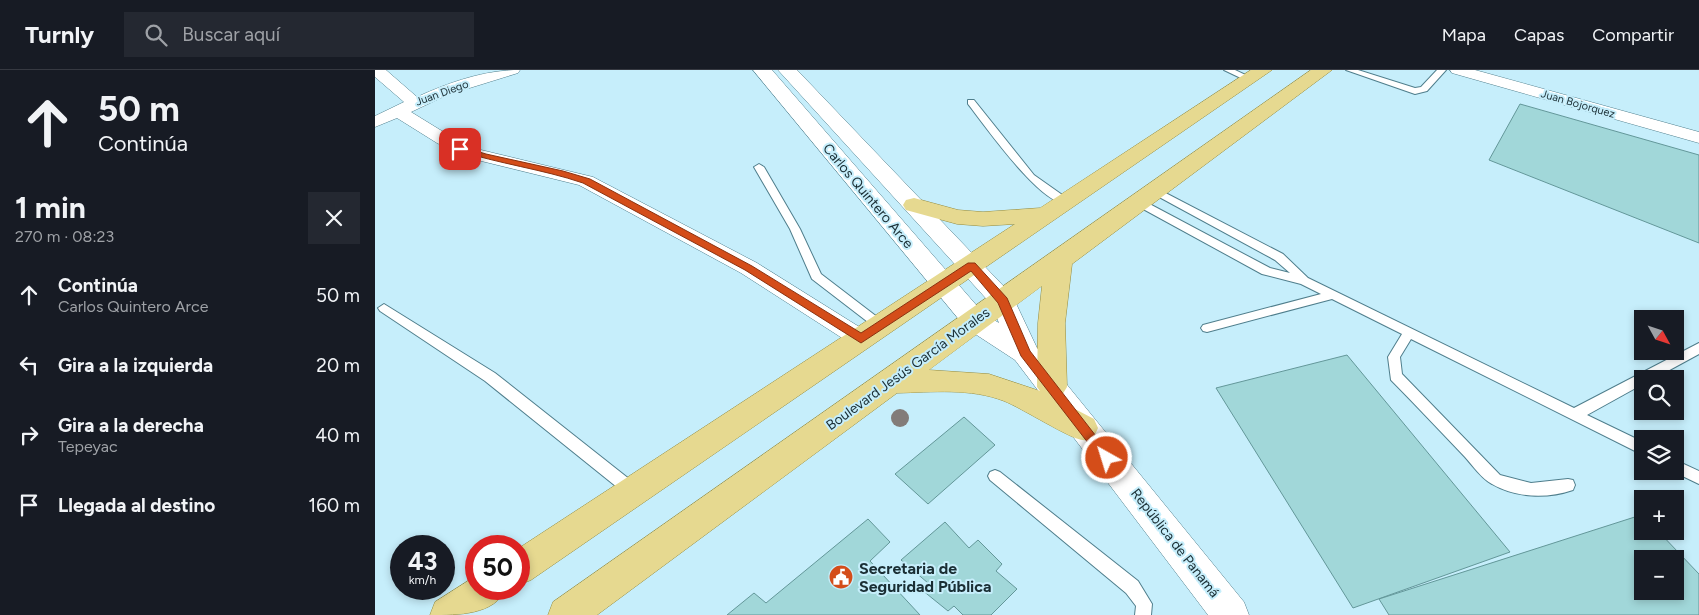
<!DOCTYPE html>
<html lang="es">
<meta charset="utf-8">
<style>
body{margin:0;font-family:Figtree,sans-serif;background:#242831;color:#f1f3f6;height:100vh;display:flex;flex-direction:column;font-size:19px;white-space:nowrap}
*{box-sizing:border-box;margin:0}
p{font-size:16px;color:#9ea1a6}
.icon{flex:none;width:28px;height:28px;fill:none;stroke:currentColor;stroke-width:2;stroke-linecap:round;stroke-linejoin:round}
.map{position:relative;flex:1;overflow:hidden}
.side{display:flex;flex-direction:column;background:#171b24;width:375px}
.side>*{flex:none}
.guide{background:#171b24;color:#f1f3f6;overflow:hidden}
.needle{width:32px;rotate:130deg}
.fabs{position:absolute;left:1259px;top:240px;display:grid;gap:10px}
.fabs a{display:grid;place-items:center;width:50px;height:50px;border-radius:0px;background:#171b24;box-shadow:0 2px 8px #0003;font-size:25px}
.speed{position:absolute;left:15px;top:465px;display:flex;gap:10px;font-size:25px;font-weight:700;text-align:center}
.speed>*{display:grid;place-content:center;width:65px;height:65px;border-radius:50%;background:#171b24;box-shadow:0 2px 8px #0003;line-height:1}
.speed small{font-size:12px;font-weight:400}
.speed .limit{border:8px solid #d22;background:#fff;color:#111}
.pin{position:absolute;display:grid;place-items:center;width:42px;height:42px;color:#fff;margin:-21px;border-radius:10px;box-shadow:0 2px 8px #0006}
.me{position:absolute;width:55px;margin:-28px;rotate:321deg;stroke-linejoin:round;filter:drop-shadow(0 0 4px #0008)}
.turn{display:flex;align-items:center;gap:18px;height:105px;padding:0 15px;font-size:22px}
.turn .icon{width:65px;height:65px;stroke-width:2.5}
.turn b{display:block;font-size:35px;line-height:42px}
.round{display:grid;place-items:center;flex:none;width:52px;height:52px;border-radius:0px;background:#242831}
.head{display:flex;align-items:center;justify-content:space-between;height:85px;padding:0 15px}
h1{font-size:30px;font-weight:700;line-height:38px}
ul{padding:0;list-style:none}
li{display:flex;align-items:center;gap:15px;height:70px;padding:0 15px}
li div{flex:1}
li b{display:block;font-size:19px}
li em{font-style:normal}
header{display:flex;align-items:center;gap:30px;box-sizing:border-box;height:70px;padding:0 25px;background:#171b24;border-bottom:1px solid #363941}
header strong{font-size:24px}
nav{display:flex;gap:28px;margin-inline-start:auto;font-size:18px}
.search{width:350px;height:45px;background:#242831;display:flex;align-items:center;gap:12px;box-sizing:border-box;padding:0 18px;border-radius:0px;color:#9ea1a6;font-size:19px}
main{display:flex;flex:1;min-height:0}
.map>svg:first-child{display:block}
.building{fill:#a1d7d9;stroke:#639799;fill-rule:evenodd}
.lines{fill:none;stroke-linecap:round;stroke-linejoin:round}
.lane-casing{stroke:#4f7e8c;stroke-width:2}
.street-casing{stroke:#4f7e8c;stroke-width:1}
.secondary-casing{stroke:#4f7e8c;stroke-width:1}
.primary-casing{stroke:#948c40;stroke-width:1}
.lane{fill:#fff;fill-rule:evenodd}
.street{fill:#fff;fill-rule:evenodd}
.secondary{fill:#fff;fill-rule:evenodd}
.primary{fill:#e6d990;fill-rule:evenodd}
.tree{fill:#827c79}
.route{fill:#d44d19;stroke:#8a3210}
.labels{text-anchor:middle;dominant-baseline:central;stroke-width:4;stroke-linejoin:round;paint-order:stroke}
.far-street-label{font-size:11px;fill:#1a2e34;stroke:#c6eefb}
.street-label{font-size:14px;fill:#1a2e34;stroke:#c6eefb}
.near-poi-label{font-size:16px;font-weight:bold;fill:#1a2e34;stroke:#c6eefb;text-anchor:start}
</style>
<header>
<strong>Turnly</strong>
<div class="search"><svg class="icon" aria-label="search" viewBox="0 0 24 24"><circle cx="10" cy="10" r="6"/><path d="M15 15l6 6"/></svg>Buscar aquí</div>
<nav><a>Mapa</a><a>Capas</a><a>Compartir</a></nav>
</header>
<main>
<section class="side">
<div class="guide">
<div class="turn"><svg class="icon" aria-label="ahead" viewBox="0 0 24 24"><path d="M12 20V5M6 11l6-6 6 6"/></svg><div><b>50 m</b>Continúa</div></div>
</div>
<div class="head"><div><h1>1 min</h1><p>270 m · 08:23</p></div><a class="round"><svg class="icon" aria-label="close" viewBox="0 0 24 24"><path d="M6 6l12 12M18 6L6 18"/></svg></a></div>
<ul>
<li><svg class="icon" aria-label="ahead" viewBox="0 0 24 24"><path d="M12 20V5M6 11l6-6 6 6"/></svg><div><b>Continúa</b><p>Carlos Quintero Arce</p></div><em>50 m</em></li>
<li><svg class="icon" aria-label="left" viewBox="0 0 24 24"><path d="M17 20v-9H6M10 6l-5 5 5 5"/></svg><div><b>Gira a la izquierda</b></div><em>20 m</em></li>
<li><svg class="icon" aria-label="right" viewBox="0 0 24 24"><path d="M7 20v-9h11M14 6l5 5-5 5"/></svg><div><b>Gira a la derecha</b><p>Tepeyac</p></div><em>40 m</em></li>
<li><svg class="icon" aria-label="arrive" viewBox="0 0 24 24"><path d="M6 21V4h12l-3 4 3 4H6"/></svg><div><b>Llegada al destino</b></div><em>160 m</em></li>
</ul>
</section>
<div class="map">
<svg width="1324" height="545" viewBox="0 0 1324 545">
<rect width="100%" height="100%" fill="#c6eefb"/>
<g class="building">
<polygon points="1145,34 1324,85 1324,173 1114,90"/>
<polygon points="972,285 1135,482 978,538 841,318"/>
<polygon points="589,347 620,375 553,434 520,404"/>
<path d="M1266,445L1268,461H1283L1324,504V545H1014L1004,529ZM1268,489H1300V521H1268Z"/>
<polygon points="493,449 515,472 495,491 545,545 352,545 379,523 391,533"/>
<polygon points="570,452 594,478 603,470 627,494 621,501 642,519 616,545 588,545 579,536 573,541 547,520 553,513 526,490"/>
</g>
<g class="lines">
<defs>
<g id="lane">
<polygon points="849,0 860,0 879,9 872,11"/>
<polygon points="971,0 983,0 1040,18 1046,17 1062,0 1071,0 1052,21 1040,24"/>
<path d="M593,30H599L659,105L693,129V133C668,139 608,53 593,34Z"/>
<polygon points="384,94 389,97 425,159 446,204 510,253 512,256 510,259 502,259 437,209 415,159 379,97"/>
<path d="M779,117L908,184L933,208L1199,338L1324,273V284L1278,309H1268V314L1212,345L1268,372V385L1036,269L1025,287L1027,304L1125,405L1156,413L1193,409L1198,410L1200,415L1198,420C1172,429 1141,428 1117,414C1107,409 1098,396 1090,387C1065,361 1041,335 1016,310L1013,287L1027,264L957,229L832,262L828,261L826,258L828,255L946,224L926,214L887,204L759,134V130H767L895,198L915,203L900,190L775,122L774,120Z"/>
<polygon points="9,234 120,303 263,416 265,421 263,426 258,428 253,426 110,311 5,241 3,238"/>
<polygon points="1300,390 1324,401 1324,414 1297,401 1300,401"/>
<polygon points="620,400 625,402 763,511 777,534 776,545 760,545 761,536 751,523 615,410 613,406 615,402"/>
</g>
<g id="street">
<path d="M0,0H11L42,27C75,12 110,0 145,0L143,3L72,25L36,42L75,66L106,80L218,107L382,193L494,263L498,269L494,275L486,278L478,275L366,203L204,115L94,88L62,73L22,48L0,57V46L29,32L0,7Z"/>
<polygon points="1075,0 1100,0 1324,62 1324,73 1077,3"/>
</g>
<polygon id="secondary" points="378,0 397,0 609,244 624,253 617,235 403,0 422,0 637,225 662,278 869,532 874,545 833,545 640,290 591,258"/>
<g id="primary">
<polygon points="876,0 897,0 156,510 144,515 144,478 640,154 608,156 582,154 531,140 528,135 531,130 539,128 583,140 608,142 665,138"/>
<path d="M936,0H957L697,194L690,253L692,317L687,325L679,328L719,349L723,358L719,367C716,368 711,371 708,370C697,370 645,337 629,331C596,318 557,322 522,323L222,545H173L178,532ZM667,216L663,253L662,317L665,321L614,304L554,300Z"/>
<path d="M101,506V519H131C119,545 84,545 55,545L60,532Z"/>
</g>
</defs>
<use href="#lane" class="lane-casing"/>
<use href="#street" class="street-casing"/>
<use href="#secondary" class="secondary-casing"/>
<use href="#primary" class="primary-casing"/>
<use href="#lane" class="lane"/>
<use href="#street" class="street"/>
<use href="#secondary" class="secondary"/>
<use href="#primary" class="primary"/>
</g>
<circle class="tree" cx="525" cy="348" r="9"/>
<path class="route" d="M85,76L111,84L188,101L215,109L377,196L486,263L593,193H600L632,228L655,281L738,388L732,393L727,391L646,286L623,233L596,201L486,273L370,200L208,113C167,99 124,94 82,80L81,79Z"/>
<defs>
<symbol id="civic-disc" viewBox="-11 -11 22 22"><circle r="9.5" fill="#d44d19" stroke="#c6eefb"/><path d="M-.6-6.5H3V-4.5H.6V-3L4-1V1h2V6H-6V1h2V-1L-.6-3ZM-1.2 2.5V6h2.4V2.5Z" fill="#fff"/></symbol>
</defs>
<g fill-rule="evenodd">
<use href="#civic-disc" x="452" y="493" width="28" height="28"/>
</g>
<g class="labels">
<g class="far-street-label">
<text transform="translate(67 23) rotate(-20)">Juan Diego</text>
<text transform="translate(1203 34) rotate(16)">Juan Bojorquez</text>
</g>
<g class="street-label">
<text transform="translate(493 126) rotate(50)">Carlos Quintero Arce</text>
<text transform="translate(533 299) rotate(-36)">Boulevard Jesús García Morales</text>
<text transform="translate(800 473) rotate(52)">República de Panamá</text>
</g>
<g class="near-poi-label">
<text x="484" y="498">Secretaria de<tspan x="484" dy="18">Seguridad Pública</tspan></text>
</g>
</g>
</svg>
<div class="fabs">
<a><svg class="needle" viewBox="-14 -14 28 28"><path d="M0-13l5 13h-10z" fill="#e53935"/><path d="M0 13l5-13h-10z" fill="#9ea1a6"/></svg></a>
<a><svg class="icon" aria-label="search" viewBox="0 0 24 24"><circle cx="10" cy="10" r="6"/><path d="M15 15l6 6"/></svg></a>
<a><svg class="icon" aria-label="layers" viewBox="0 0 24 24"><path d="M12 4l9 5-9 5-9-5zM3 14l9 5 9-5"/></svg></a>
<a>+</a>
<a>−</a>
</div>
<div class="speed"><div>43<small>km/h</small></div><div class="limit">50</div></div>
<div class="pin" style="left:85px;top:79px;background:#d93025"><svg class="icon" aria-label="arrive" viewBox="0 0 24 24"><path d="M6 21V4h12l-3 4 3 4H6"/></svg></div>
<svg class="me" style="left:732px;top:388px" viewBox="-20 -20 40 40"><circle r="17" fill="#d44d19" stroke="#fff" stroke-width="3"/><path d="M0-11L8 9 0 5-8 9z" fill="#fff"/></svg>
</div>
</main>
